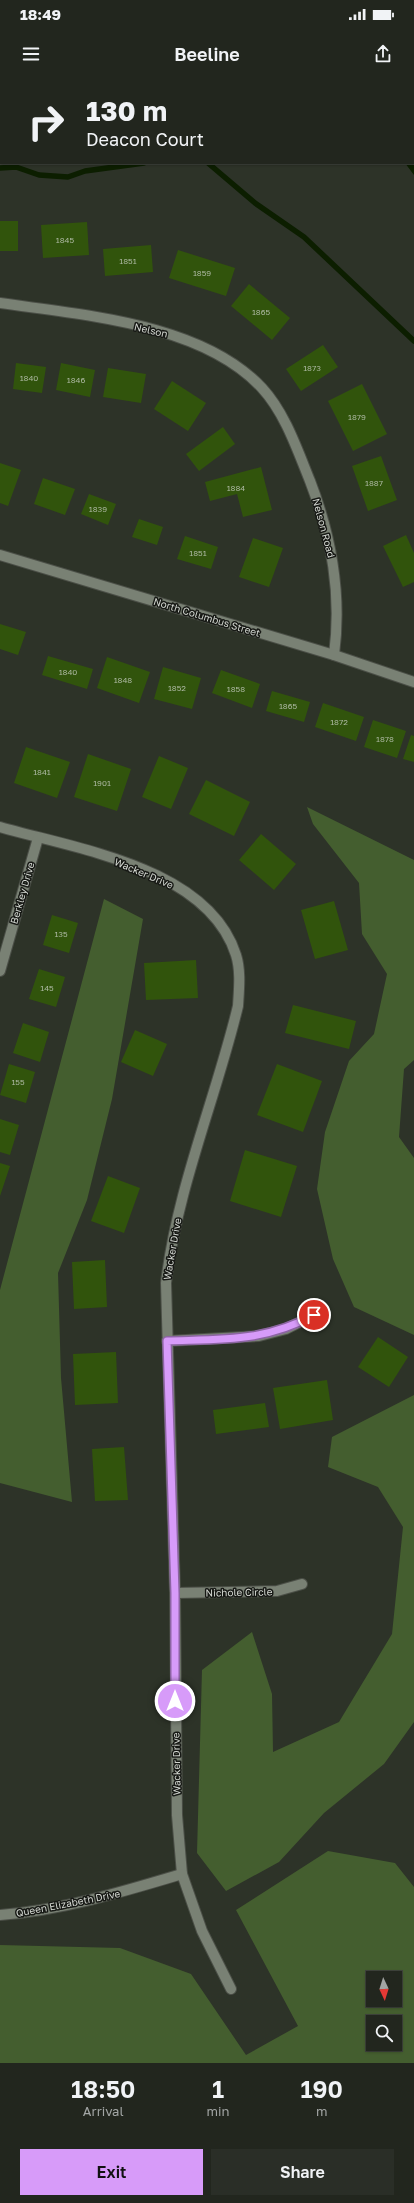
<!DOCTYPE html>
<style>
body{margin:0;font-family:"Golos Text",sans-serif;background:#2a2e27;color:#f1f3f6;height:100vh;display:flex;flex-direction:column;font-size:15px;white-space:nowrap}
*{box-sizing:border-box;margin:0}
p{font-size:13px;color:#a2a5a4}
.icon{flex:none;width:22px;height:22px;fill:none;stroke:currentColor;stroke-width:2;stroke-linecap:round;stroke-linejoin:round}
.map{position:relative;height:1983px;overflow:hidden}
.side{display:flex;flex-direction:column;background:#22261e;flex:1}
.side>*{flex:none}
.guide{position:absolute;left:0px;top:0px;width:414px;height:84px;box-shadow:0 1px 3px #0004,0 0 0 1px #3f433c;background:#22261e;color:#f1f3f6;overflow:hidden}
.needle{width:26px;rotate:176deg}
.fabs{position:absolute;left:366px;top:1891px;display:grid;gap:8px}
.fabs a{display:grid;place-items:center;width:36px;height:36px;border-radius:0px;background:#22261e;box-shadow:0 1px 3px #0004,0 0 0 1px #3f433c;font-size:20px}
.pin{position:absolute;display:grid;place-items:center;width:34px;height:34px;color:#fff;margin:-17px;border:2px solid #fff;border-radius:50%;box-shadow:0 1px 4px #0007}
.me{position:absolute;width:44px;margin:-22px;rotate:0deg;stroke-linejoin:round;filter:drop-shadow(0 0 3px #0008)}
.turn{display:flex;align-items:center;gap:14px;height:84px;padding:0 20px;font-size:18px}
.turn .icon{width:52px;height:52px;stroke-width:2.5}
.turn b{display:block;font-size:28px;line-height:34px}
.eta{display:flex;justify-content:space-evenly;align-items:center;height:68px;text-align:center}
.eta b{font-size:24px;font-weight:600;line-height:28px}
.primary-button{display:flex;gap:8px;margin-top:auto;padding:8px 20px}
.primary-button a{flex:1;height:46px;border-radius:0px;background:#d79bf9;color:#111;font-size:16px;font-weight:600;line-height:46px;text-align:center}
.primary-button a+a{background:#2a2e27;color:#f1f3f6}
.status{display:flex;justify-content:space-between;align-items:center;height:28px;padding:0 20px;background:#22261e;direction:ltr}
.status svg{height:11px;fill:currentColor}
header{display:flex;justify-content:space-between;align-items:center;height:52px;padding:0 20px;background:#22261e;font-size:18px;font-weight:600}
.map>svg:first-child{display:block}
.green{fill:#445e2f;fill-rule:evenodd}
.water{fill:#0c1e00}
.lines{fill:none;stroke-linecap:round;stroke-linejoin:round}
.stream{stroke:#0c1e00;stroke-width:5.5}
.building{fill:#31540c}
.minor-casing{stroke:#4b4f47;stroke-width:12}
.minor{stroke:#798174;stroke-width:10}
.route-casing{stroke:#8c65a2;stroke-width:10}
.route{stroke:#d79bf9;stroke-width:7}
.labels{text-anchor:middle;dominant-baseline:central;stroke-width:3;stroke-linejoin:round;paint-order:stroke}
.number-label{font-size:8px;fill:#acb8a1}
.street-label{font-size:10px;fill:#d5d9d3;stroke:#171915}
</style>
<div class="status"><b>18:49</b><svg viewBox="0 0 49 12"><path d="M0 12V9h3v3zM5 12V6h3v6zM10 12V3h3v9zM15 12V0h3v12zM26 1h20v11H26zM47 4h2v5h-2z"/></svg></div>
<header><svg class="icon" aria-label="menu" viewBox="0 0 24 24"><path d="M4 6h16M4 12h16M4 18h16"/></svg>Beeline<svg class="icon" aria-label="share" viewBox="0 0 24 24"><path d="M12 15V3M7 8l5-5 5 5M5 13v7h14v-7"/></svg></header>
<div class="map">
<svg width="414" height="1983" viewBox="0 0 414 1983">
<rect width="100%" height="100%" fill="#2d3328"/>
<g class="green">
<polygon points="307,727 414,780 414,980 404,989 399,1057 414,1078 414,1255 354,1227 333,1179 317,1109 325,1052 349,981 374,954 387,894 362,854 359,803 313,744"/>
<polygon points="104,819 143,839 112,1019 87,1120 58,1193 61,1298 72,1422 0,1403 0,1210"/>
<polygon points="414,1315 414,1642 384,1684 324,1733 279,1782 226,1811 197,1773 202,1590 252,1552 272,1614 273,1672 339,1642 392,1554 403,1447 378,1407 328,1387 332,1357"/>
<path d="M328,1771L395,1783L414,1807V1983H0V1865L120,1868L191,1894L246,1975L298,1946L236,1830ZM373,1898H395V1920H373ZM373,1942H395V1964H373Z"/>
</g>
<polygon class="water" points="413,18 414,18 414,95 405,83 413,83"/>
<g class="lines">
<g class="stream">
<polyline points="208,83 255,123 304,157 414,261"/>
<polyline points="0,88 16,87 39,95 68,97 85,91 144,83"/>
</g>
</g>
<g class="building">
<rect x="0" y="141" width="18" height="30"/>
<polygon points="87,142 89,175 43,178 41,145"/>
<polygon points="151,165 153,192 105,196 103,169"/>
<polygon points="178,170 235,188 226,216 169,198"/>
<polygon points="249,204 290,238 272,260 231,226"/>
<polygon points="323,265 338,287 301,311 286,289"/>
<polygon points="16,283 46,287 42,313 13,309"/>
<polygon points="61,283 95,290 90,317 56,310"/>
<polygon points="108,288 146,294 141,323 103,317"/>
<polygon points="172,301 206,323 188,351 154,329"/>
<polygon points="362,304 387,354 353,371 328,321"/>
<polygon points="223,347 235,364 199,391 186,374"/>
<polygon points="381,376 397,420 368,431 352,386"/>
<polygon points="0,383 21,390 8,426 0,423"/>
<polygon points="261,387 272,430 243,437 237,414 210,421 205,402"/>
<polygon points="43,398 75,409 65,435 34,424"/>
<polygon points="89,414 116,424 108,445 81,434"/>
<polygon points="139,439 163,447 157,465 132,457"/>
<polygon points="406,455 414,473 414,502 403,507 383,466"/>
<polygon points="185,456 218,467 211,489 177,479"/>
<polygon points="253,458 283,468 269,507 239,497"/>
<polygon points="0,544 26,552 18,575 0,569"/>
<polygon points="48,576 93,589 87,609 42,595"/>
<polygon points="107,577 150,592 139,623 97,608"/>
<polygon points="163,587 201,598 192,629 154,619"/>
<polygon points="221,590 260,604 252,628 212,613"/>
<polygon points="272,611 310,622 304,642 266,631"/>
<polygon points="323,623 364,637 356,661 315,647"/>
<polygon points="373,640 406,651 397,678 364,667"/>
<polygon points="411,655 414,656 414,682 403,679"/>
<polygon points="26,667 70,682 57,718 14,703"/>
<polygon points="88,674 131,689 117,731 74,717"/>
<polygon points="159,676 188,688 171,729 142,717"/>
<polygon points="206,700 250,722 234,756 189,734"/>
<polygon points="261,754 296,784 274,810 239,780"/>
<polygon points="334,821 348,870 315,879 301,830"/>
<polygon points="52,835 78,843 69,873 43,865"/>
<polygon points="196,880 198,918 146,920 144,883"/>
<polygon points="39,889 65,897 56,927 29,919"/>
<polygon points="293,925 356,941 349,969 285,953"/>
<polygon points="23,943 49,952 40,982 13,973"/>
<polygon points="135,950 167,964 153,996 121,982"/>
<polygon points="9,984 35,992 26,1023 0,1015"/>
<polygon points="277,984 322,1001 303,1052 257,1035"/>
<polygon points="0,1039 19,1045 10,1075 0,1072"/>
<polygon points="245,1070 297,1086 281,1137 230,1121"/>
<polygon points="0,1083 10,1086 0,1116"/>
<polygon points="108,1096 140,1108 124,1153 91,1141"/>
<polygon points="105,1180 107,1227 74,1229 72,1182"/>
<polygon points="378,1257 408,1277 389,1307 358,1287"/>
<polygon points="116,1272 118,1323 75,1325 73,1274"/>
<polygon points="327,1300 333,1340 280,1349 273,1308"/>
<polygon points="265,1323 269,1347 216,1354 213,1330"/>
<polygon points="124,1367 128,1420 95,1421 92,1369"/>
</g>
<g class="lines">
<defs>
<g id="minor">
<path d="M0,223C82,235 202,243 262,308C285,333 297,369 310,401C332,458 342,514 334,575"/>
<polyline points="0,475 334,575 414,602"/>
<path d="M0,747C76,769 208,787 236,875C241,891 239,909 238,926C216,1018 177,1108 166,1203L175,1513L177,1735L182,1794L202,1851L231,1909"/>
<polyline points="0,891 38,758"/>
<polyline points="167,1261 259,1256 286,1249 322,1231"/>
<polyline points="175,1513 277,1511 302,1504"/>
<path d="M0,1835C63,1830 122,1812 182,1794"/>
</g>
</defs>
<use href="#minor" class="minor-casing"/>
<use href="#minor" class="minor"/>
</g>
<g class="lines">
<defs>
<path id="route" d="M175,1621V1513L167,1261C222,1259 264,1262 314,1235"/>
</defs>
<use href="#route" class="route-casing"/>
<use href="#route" class="route"/>
</g>
<g class="labels">
<g class="number-label">
<text x="65" y="160">1845</text>
<text x="128" y="181">1851</text>
<text x="202" y="193">1859</text>
<text x="261" y="232">1865</text>
<text x="312" y="288">1873</text>
<text x="29" y="298">1840</text>
<text x="76" y="300">1846</text>
<text x="357" y="337">1879</text>
<text x="374" y="403">1887</text>
<text x="236" y="408">1884</text>
<text x="98" y="429">1839</text>
<text x="198" y="473">1851</text>
<text x="68" y="592">1840</text>
<text x="123" y="600">1848</text>
<text x="177" y="608">1852</text>
<text x="236" y="609">1858</text>
<text x="288" y="626">1865</text>
<text x="339" y="642">1872</text>
<text x="385" y="659">1878</text>
<text x="42" y="692">1841</text>
<text x="102" y="703">1901</text>
<text x="61" y="854">135</text>
<text x="47" y="908">145</text>
<text x="18" y="1002">155</text>
</g>
<g class="street-label">
<text transform="translate(151 250) rotate(13)">Nelson</text>
<text transform="translate(324 448) rotate(75)">Nelson Road</text>
<text transform="translate(207 537) rotate(17)">North Columbus Street</text>
<text transform="translate(144 793) rotate(23)">Wacker Drive</text>
<text transform="translate(22 813) rotate(-74)">Berkley Drive</text>
<text transform="translate(172 1169) rotate(-80)">Wacker Drive</text>
<text transform="translate(239 1512) rotate(-1)">Nichole Circle</text>
<text transform="translate(176 1684) rotate(-91)">Wacker Drive</text>
<text transform="translate(68 1823) rotate(-11)">Queen Elizabeth Drive</text>
</g>
</g>
</svg>
<div class="fabs">
<a><svg class="needle" viewBox="-14 -14 28 28"><path d="M0-13l5 13h-10z" fill="#e53935"/><path d="M0 13l5-13h-10z" fill="#a2a5a4"/></svg></a>
<a><svg class="icon" aria-label="search" viewBox="0 0 24 24"><circle cx="10" cy="10" r="6"/><path d="M15 15l6 6"/></svg></a>
</div>
<div class="pin" style="left:314px;top:1235px;background:#d93025"><svg class="icon" aria-label="arrive" viewBox="0 0 24 24"><path d="M6 21V4h12l-3 4 3 4H6"/></svg></div>
<svg class="me" style="left:175px;top:1621px" viewBox="-20 -20 40 40"><circle r="17" fill="#d79bf9" stroke="#fff" stroke-width="3"/><path d="M0-11L8 9 0 5-8 9z" fill="#fff"/></svg>
<div class="guide">
<div class="turn"><svg class="icon" aria-label="right" viewBox="0 0 24 24"><path d="M7 20v-9h11M14 6l5 5-5 5"/></svg><div><b>130 m</b>Deacon Court</div></div>
</div>
</div>
<section class="side">
<div class="eta">
<div><b>18:50</b><p>Arrival</p></div>
<div><b>1</b><p>min</p></div>
<div><b>190</b><p>m</p></div>
</div>
<div class="primary-button"><a>Exit</a><a>Share</a></div>
</section>
